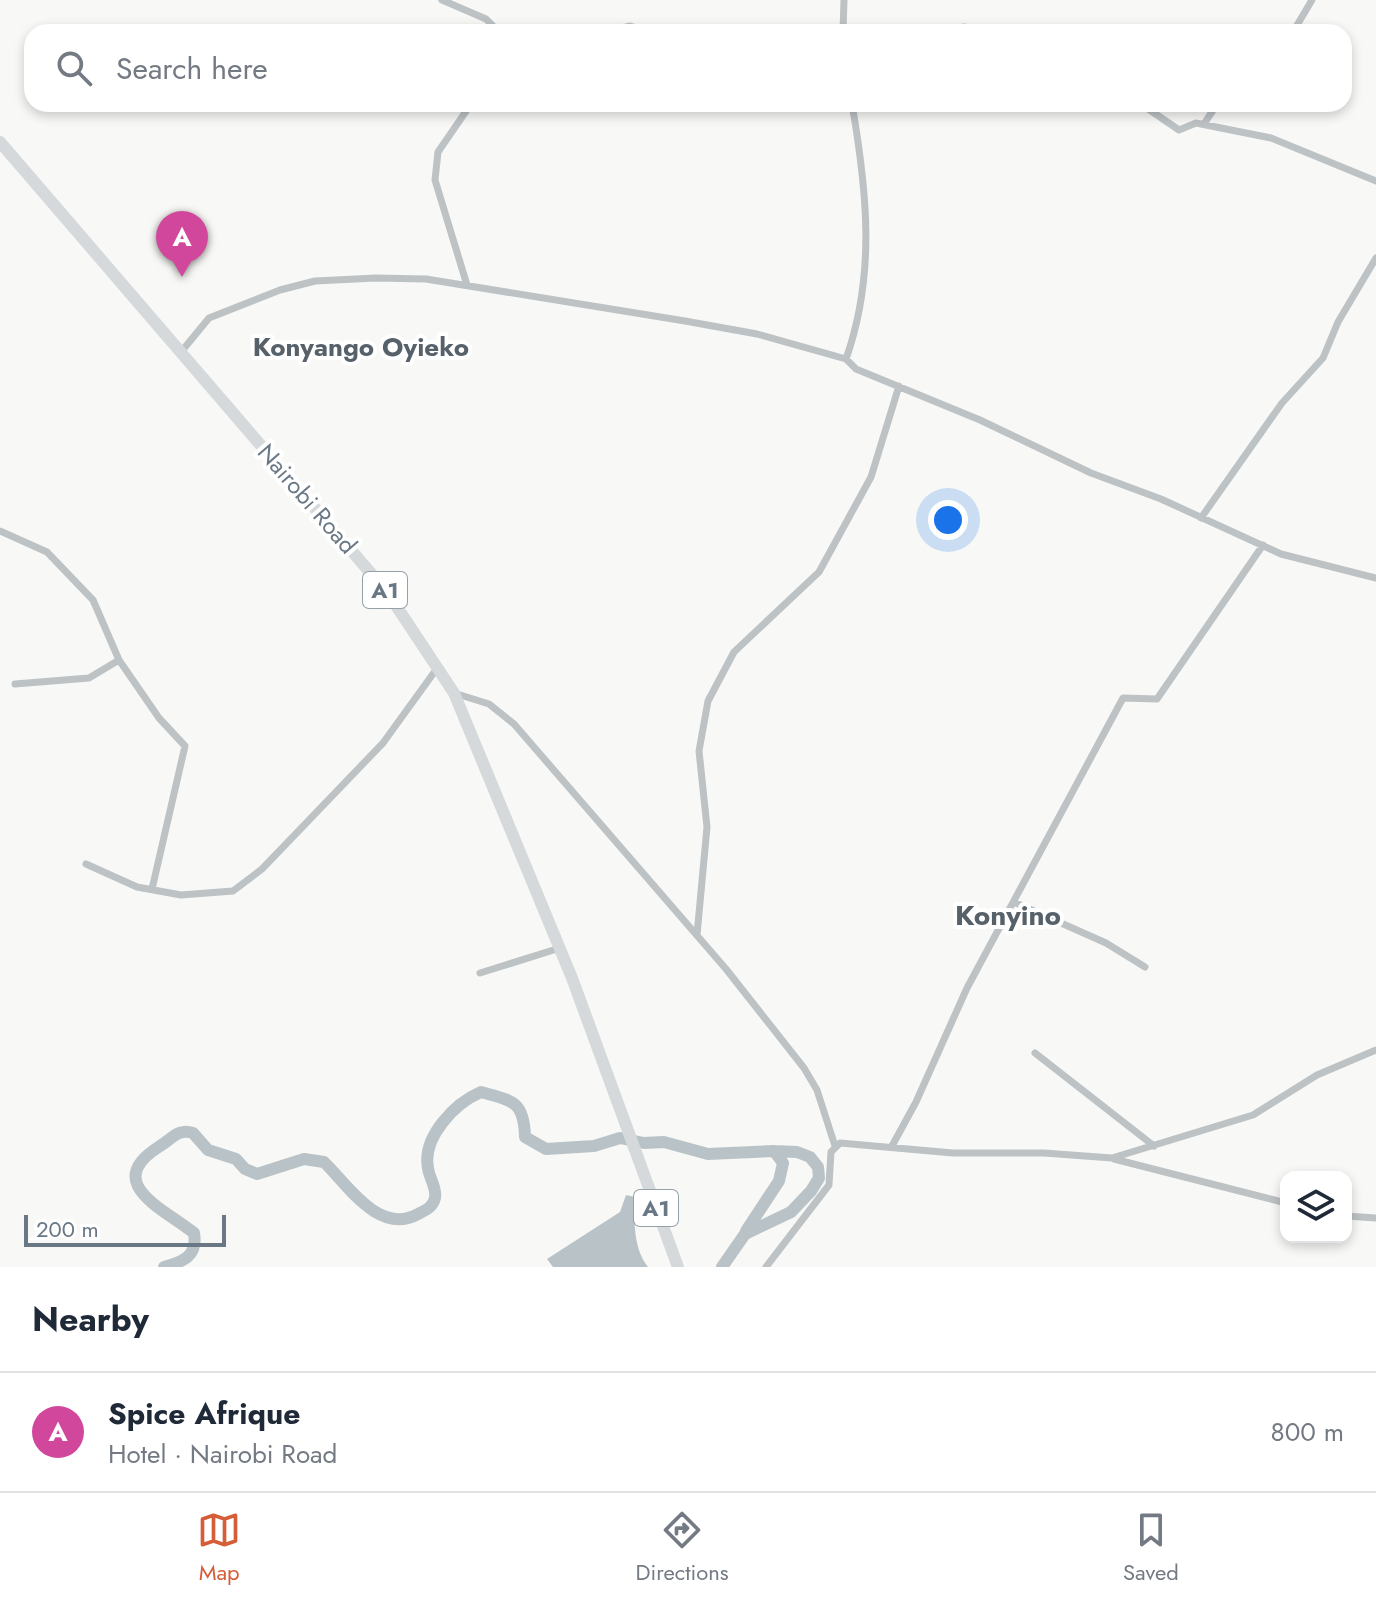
<!DOCTYPE html>
<html lang="en">
<head>
<meta charset="utf-8">
<style>
  :root { --surface:#fff; --page:#f6f6f7; --text:#1f2937; --muted:#747a83; --line:#e0e1e3; --accent:#d55d38 }
  body { margin:0; font-family:Jost,sans-serif; background:var(--page); color:var(--text) }
  .controls { position:absolute; right:24px; bottom:24px; display:grid; overflow:hidden; border-radius:16px; box-shadow:0 4px 12px #0003 }
  .controls button { width:72px; height:72px; display:grid; place-items:center; padding:0; border:0; border-bottom:2px solid var(--line); background:var(--surface); color:var(--text); font:40px sans-serif }
  .scale { position:absolute; left:24px; bottom:20px; width:202px; box-sizing:border-box; padding-left:8px; border:4px solid #697884; border-top:0; font-size:22px; line-height:28px; white-space:nowrap; color:#697884; -webkit-text-stroke:6px #fff; paint-order:stroke }
  .you { position:absolute; left:948px; top:520px; width:28px; height:28px; margin:-20px; border:6px solid #fff; border-radius:50%; background:#1a73e8; box-shadow:0 0 0 12px #1a73e833 }
  .badge { display:grid; place-items:center; width:52px; height:52px; border-radius:50%; background:var(--accent); color:#fff; font-size:26px; font-weight:700 }
  .pin { position:absolute; translate:-50% -66px; filter:drop-shadow(0 2px 4px #0008) }
  .pin::after { content:''; position:absolute; top:42px; width:28px; height:24px; background:inherit; clip-path:polygon(0 0,100% 0,50% 100%) }
  .list { margin:0; padding:0; list-style:none }
  h2 { display:flex; justify-content:space-between; align-items:center; height:104px; margin:0; padding:0 32px; font-size:34px }
  h2 small { font-size:26px; font-weight:400; color:var(--muted) }
  .list li { display:grid; grid-template-columns:52px 1fr auto; gap:24px; align-items:center; box-sizing:border-box; height:120px; padding:0 32px; border-top:2px solid var(--line) }
  .list b { display:block; font-size:30px; white-space:nowrap }
  .list p { margin:0; font-size:26px; white-space:nowrap; color:var(--muted) }
  .list em { font-size:26px; font-style:normal; color:var(--muted) }
  .icon { flex:none; width:44px; height:44px; fill:none; stroke:currentColor; stroke-width:2; stroke-linecap:round; stroke-linejoin:round }
  .map { position:relative; flex:none; width:1376px; height:1267px; overflow:hidden }
  .search { position:absolute; background:var(--surface); box-shadow:0 4px 12px #0003; left:24px; right:24px; top:24px; height:88px; display:flex; align-items:center; gap:20px; box-sizing:border-box; padding:0 28px; border-radius:24px; color:var(--muted); font-size:30px }
  .sheet { height:224px; background:var(--surface) }
  nav { display:flex; justify-content:space-around; align-items:center; box-sizing:border-box; height:112px; border-top:2px solid var(--line); background:var(--surface); font-size:22px; color:var(--muted) }
  nav a { display:grid; justify-items:center; gap:4px }
  nav .on { color:var(--accent) }
  .map>svg:first-child { display:block }
  .water { fill:#b9c3c7 }
  .lines { fill:none; stroke-linecap:round; stroke-linejoin:round }
  .river { stroke:#b9c3c7; stroke-width:12 }
  .minor { stroke:#bdc2c5; stroke-width:7 }
  .trunk { stroke:#d5d9dc; stroke-width:12 }
  .labels { text-anchor:middle; stroke-width:8; stroke-linejoin:round; paint-order:stroke }
  .shield { fill:#fff; stroke:#96a0a9; stroke-width:2 }
  .shield-label { font-size:22px; font-weight:bold; fill:#697884 }
  .street-label { font-size:24px; fill:#697884; stroke:#fff }
  .neighbourhood-label { font-size:26px; font-weight:bold; fill:#57616a; stroke:#fff }
  .quarter-label { font-size:28px; font-weight:bold; fill:#57616a; stroke:#fff }
</style>
</head>
<body>
<div class="map">
<svg width="1376" height="1267" viewBox="0 0 1376 1267">
  <rect width="100%" height="100%" fill="#f8f8f6"/>
  <path class="water" d="M626 1195 635 1197C634 1220 633 1248 648 1267H553L547 1259 620 1212Z"/>
  <g class="lines">
    <path class="river" d="M746 1231 779 1181 783 1163 774 1151
      M164 1267C183 1262 198 1256 194 1233 163 1208 101 1183 160 1146 172 1139 178 1128 193 1133L208 1150 236 1159 245 1169 257 1174 304 1159 324 1162C347 1184 379 1236 418 1214 426 1210 433 1207 435 1198 437 1187 429 1178 428 1168 422 1137 455 1103 481 1092 513 1101 524 1101 525 1137L546 1149 594 1146 620 1138 644 1143 664 1142 708 1154 774 1151 797 1152 810 1157 818 1167 819 1178 811 1191 791 1212 745 1234 722 1267"/>
    <path class="minor" d="M442 0 486 19 499 32
      M608 32 630 26 650 32
      M843 32 844 0
      M942 32 964 27 996 32
      M1293 32 1312 0
      M1141 104 1179 130 1196 123 1271 138 1376 181
      M1204 124 1217 104
      M467 285 435 180 438 152 471 104
      M181 352 209 318 280 290 315 281 376 278 426 279 685 321 757 334 846 359C876 274 867 191 852 104
      M846 359 856 369 980 420 1091 473 1161 499 1281 554 1376 578
      M1201 518 1282 403 1323 358 1338 322 1376 258
      M0 531 47 552 93 600 119 660 159 718 185 746 152 889
      M15 684 89 678 119 660
      M454 693 489 704 514 724 726 969 804 1068 817 1090 835 1146
      M86 864 137 887 181 895 233 891 262 869 383 743 438 667
      M1016 903 1106 943 1145 967
      M697 935 707 827 699 751 708 701 734 652 819 572 871 477 899 386
      M480 973 560 948
      M1035 1053 1154 1146
      M892 1146 916 1102 967 988 1123 698 1157 699 1263 545
      M1114 1159 1286 1203
      M1346 1216 1376 1218
      M766 1267 829 1185 831 1152 840 1143 953 1153H1044L1112 1158 1253 1115 1317 1075 1376 1050"/>
    <path class="trunk" d="M0 142 387 592 454 693 572 978 678 1267"/>
  </g>
  <g class="labels">
    <g class="shield">
      <rect x="363" y="572" width="44" height="36" rx="6"/>
      <rect x="634" y="1190" width="44" height="36" rx="6"/>
    </g>
    <g class="shield-label">
      <text x="385" y="598">A1</text>
      <text x="656" y="1216">A1</text>
    </g>
    <g class="street-label">
      <text transform="translate(307 499) rotate(49)" y="8">Nairobi Road</text>
    </g>
    <g class="neighbourhood-label">
      <text x="361" y="356">Konyango Oyieko</text>
    </g>
    <g class="quarter-label">
      <text x="1008" y="925">Konyino</text>
    </g>
  </g>
</svg>
<div class="controls">
<button><svg class="icon" aria-label="layers" viewBox="0 0 24 24"><path d="M12 4l9 5-9 5-9-5zM3 14l9 5 9-5"/></svg></button>
</div>
<div class="scale">200 m</div>
<div class="you"></div>
<div class="pin badge" style="left:182px;top:277px;background:#d1479c">A</div>
<div class="search"><svg class="icon" aria-label="search" viewBox="0 0 24 24"><circle cx="10" cy="10" r="6"/><path d="M15 15l6 6"/></svg>Search here</div>
</div>
<section class="sheet">
<h2>Nearby<small></small></h2>
<ul class="list">
<li><span class="badge" style="background:#d1479c">A</span><div><b>Spice Afrique</b><p>Hotel · Nairobi Road</p></div><em>800 m</em></li>
</ul>
</section>
<nav>
<a class="on"><svg class="icon" aria-label="map" viewBox="0 0 24 24"><path d="M3 6l6-2 6 2 6-2v14l-6 2-6-2-6 2zM9 4v14M15 6v14"/></svg>Map</a>
<a><svg class="icon" aria-label="directions" viewBox="0 0 24 24"><path d="M12 3l9 9-9 9-9-9zM9 14v-3h6M13 9l2 2-2 2"/></svg>Directions</a>
<a><svg class="icon" aria-label="saved" viewBox="0 0 24 24"><path d="M7 4h10v16l-5-4-5 4z"/></svg>Saved</a>
</nav>
</body>
</html>
